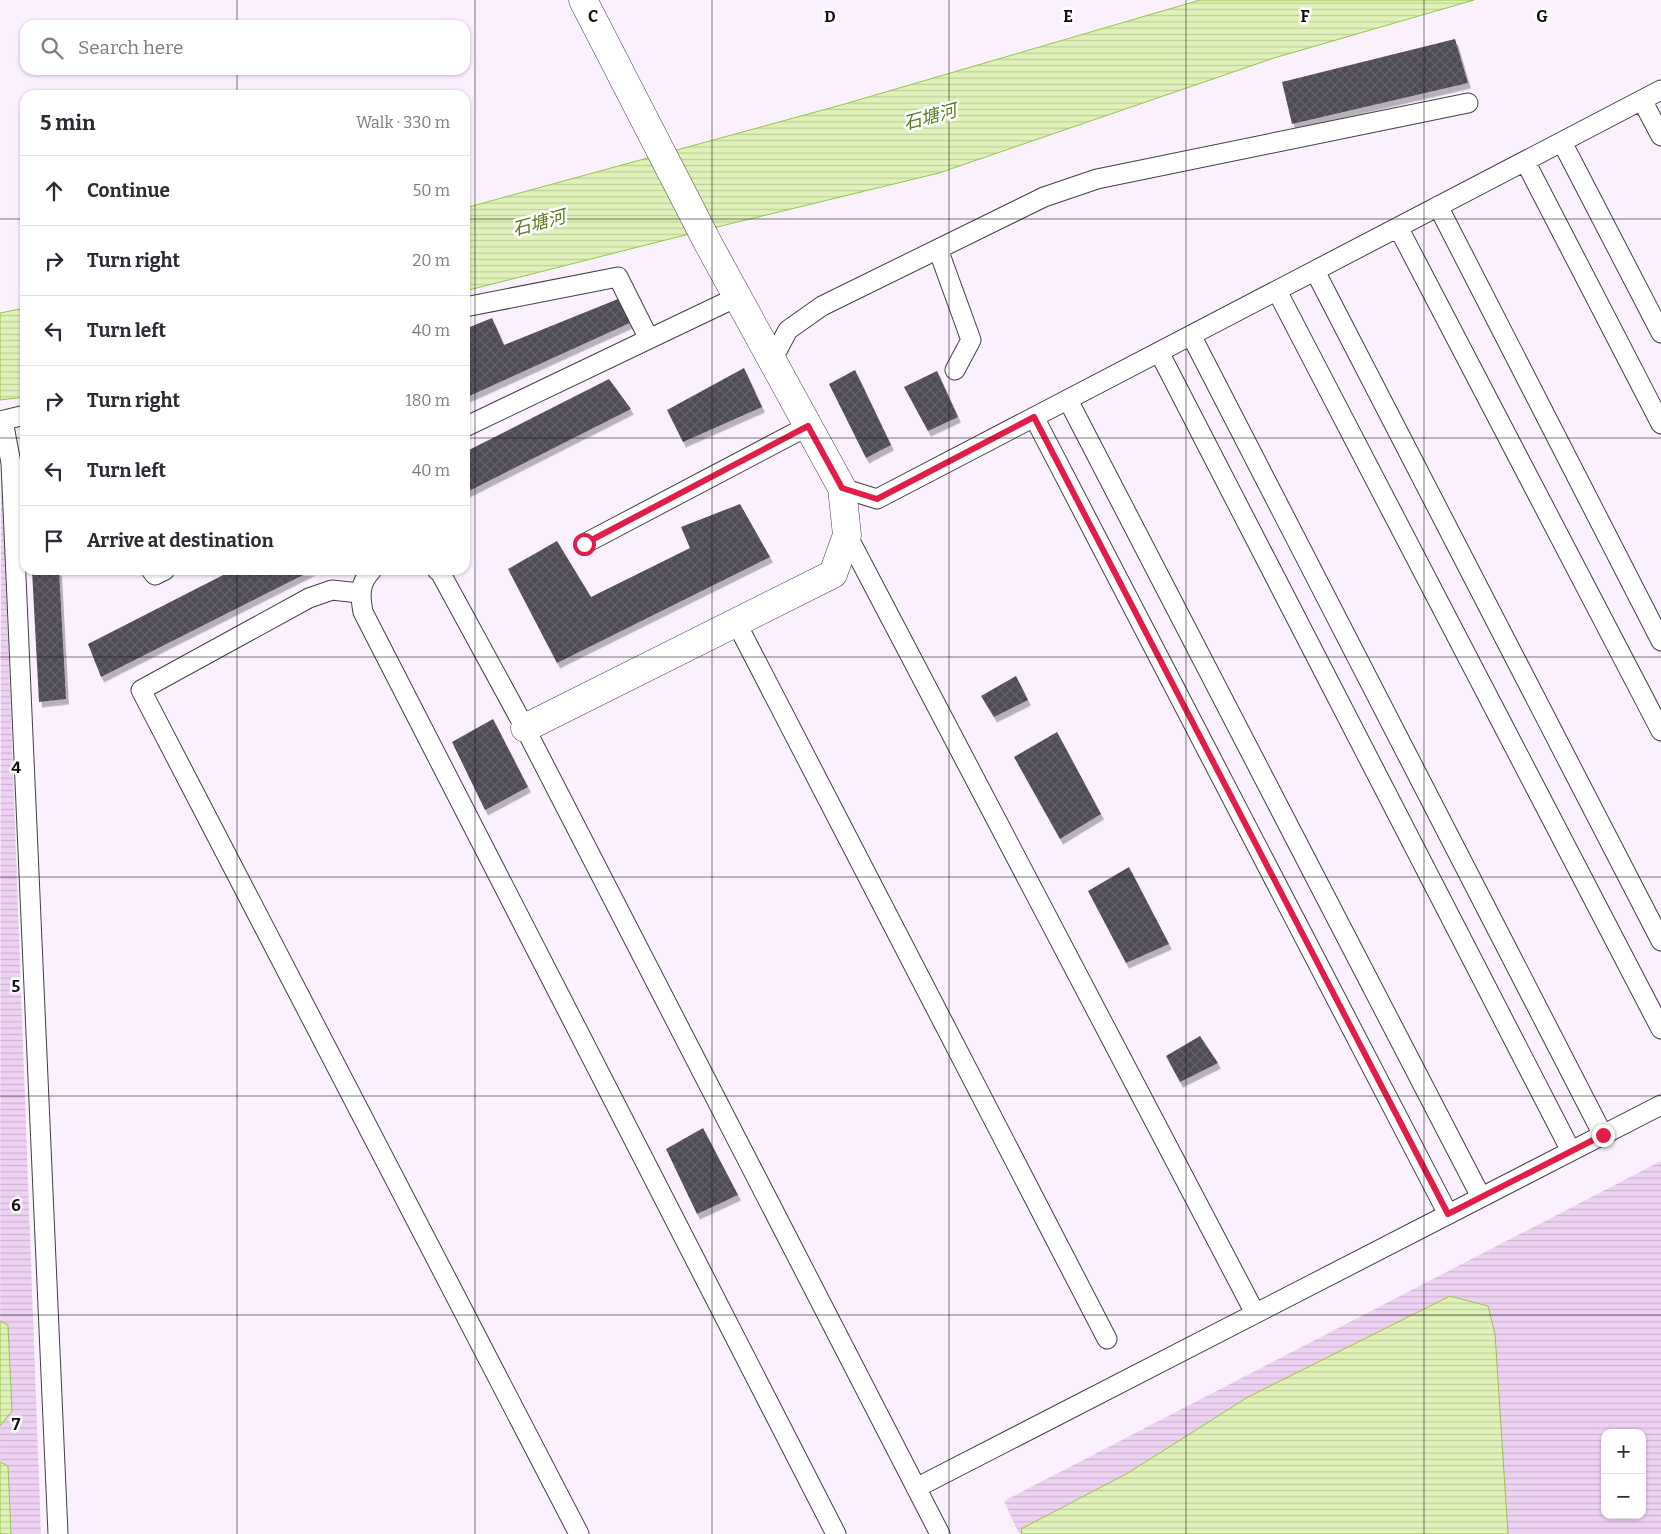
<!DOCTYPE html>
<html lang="en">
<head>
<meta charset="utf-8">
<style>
  :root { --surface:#fff; --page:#f2f2f3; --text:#2b2b33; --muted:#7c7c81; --line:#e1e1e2 }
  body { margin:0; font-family:Bitter,"Noto Sans SC",serif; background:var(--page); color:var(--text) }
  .controls { position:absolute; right:15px; bottom:15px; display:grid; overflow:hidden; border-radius:10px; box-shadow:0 1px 4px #0004 }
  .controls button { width:45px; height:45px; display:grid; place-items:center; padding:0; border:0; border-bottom:1px solid var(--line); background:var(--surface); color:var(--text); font:25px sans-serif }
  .stop { position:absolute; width:15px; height:15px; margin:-11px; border:4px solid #e11d48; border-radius:50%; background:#fff }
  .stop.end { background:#e11d48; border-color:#fff; box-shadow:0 1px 5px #0008 }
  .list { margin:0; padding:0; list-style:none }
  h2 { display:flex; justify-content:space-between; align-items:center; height:65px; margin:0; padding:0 20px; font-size:21px }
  h2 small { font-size:16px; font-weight:400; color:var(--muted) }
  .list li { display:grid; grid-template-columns:32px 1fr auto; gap:15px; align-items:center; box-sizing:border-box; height:70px; padding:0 20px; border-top:1px solid var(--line) }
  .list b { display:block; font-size:19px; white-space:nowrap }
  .list em { font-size:16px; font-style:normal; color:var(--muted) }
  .icon { flex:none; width:28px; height:28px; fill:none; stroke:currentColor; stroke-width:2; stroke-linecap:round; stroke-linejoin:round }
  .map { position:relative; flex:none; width:1661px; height:1534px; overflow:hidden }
  .search { position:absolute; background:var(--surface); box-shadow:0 1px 4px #0004; left:20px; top:20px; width:450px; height:55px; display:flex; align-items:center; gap:12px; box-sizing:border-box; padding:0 18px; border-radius:15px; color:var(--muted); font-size:19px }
  .panel { position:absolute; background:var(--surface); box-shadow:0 1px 4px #0004; left:20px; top:90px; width:450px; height:485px; border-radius:15px }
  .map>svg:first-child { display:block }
  .farmland { fill:url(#farmland-rules); fill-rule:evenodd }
  .water { fill:url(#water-rules); stroke:#98c444 }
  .building { fill:url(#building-cross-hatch); filter:url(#shadow) }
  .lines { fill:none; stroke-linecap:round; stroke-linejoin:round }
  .lane-casing { stroke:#414141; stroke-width:21 }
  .street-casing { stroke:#414141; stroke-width:29 }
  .lane { stroke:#fff; stroke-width:19 }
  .street { stroke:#fff; stroke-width:28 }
  .route { stroke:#e11d48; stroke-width:6 }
  .grid { fill:none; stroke:#0e0e0e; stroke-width:1; stroke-opacity:0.55 }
  .labels { text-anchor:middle; stroke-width:5; stroke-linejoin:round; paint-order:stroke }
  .water-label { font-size:18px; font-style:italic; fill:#587d1c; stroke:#fff }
  .grid-label { font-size:16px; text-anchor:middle; font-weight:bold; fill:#0e0e0e; stroke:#fff; stroke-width:5; stroke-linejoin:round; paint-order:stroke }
</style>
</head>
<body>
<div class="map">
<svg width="1661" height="1534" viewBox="0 0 1661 1534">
  <defs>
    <pattern id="farmland-rules" width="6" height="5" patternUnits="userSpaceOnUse" patternTransform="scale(1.25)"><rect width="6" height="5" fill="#eed2f3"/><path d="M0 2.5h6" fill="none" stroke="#cbb3cf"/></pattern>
    <pattern id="water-rules" width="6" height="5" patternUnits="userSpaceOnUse" patternTransform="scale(1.25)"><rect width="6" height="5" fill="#e0f2b9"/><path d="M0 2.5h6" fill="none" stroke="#bfce9e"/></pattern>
    <pattern id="building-cross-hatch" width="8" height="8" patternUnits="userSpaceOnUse" patternTransform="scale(1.25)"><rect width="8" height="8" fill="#4f4b56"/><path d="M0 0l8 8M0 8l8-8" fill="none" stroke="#646169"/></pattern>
    <filter id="shadow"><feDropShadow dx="3" dy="5.5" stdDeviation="0" flood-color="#0004"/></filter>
  </defs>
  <rect width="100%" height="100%" fill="#fbf1fe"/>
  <path class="farmland" d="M1 446 41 1534H0Z
    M1661 1161V1534H1019L1004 1501ZM1605 1433H1642V1515H1605Z"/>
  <path class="water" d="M1200 0H1474L1274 58 939 173 713 228 465 291V208L841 105Z
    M25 308V397L0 400V313Z
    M1450 1296 1488 1306 1495 1334 1508 1534H1022L1021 1529 1128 1473 1248 1397Z
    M0 1321 8 1325 12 1411 0 1426Z
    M0 1462 8 1466 11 1534H0Z"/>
  <path class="building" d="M1455 39 1468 83 1292 124 1282 82Z
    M618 299 632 322 465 398V329L492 318 504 345Z
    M744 368 762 407 683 442 667 410Z
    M855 370 891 445 866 458 829 384Z
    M937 371 958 417 928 431 904 387Z
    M609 379 631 409 465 493V452Z
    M740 504 770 557 557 663 508 569 557 541 591 597 690 548 681 527Z
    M32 570H59L66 699 39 702Z
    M233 570H313L101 677 88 644Z
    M1016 676 1028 700 994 717 981 696Z
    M493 719 528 787 485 810 452 742Z
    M1057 732 1101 814 1060 839 1014 757Z
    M1129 867 1169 944 1126 963 1088 891Z
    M1200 1036 1218 1063 1180 1082 1166 1056Z
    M703 1128 738 1195 697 1214 666 1149Z"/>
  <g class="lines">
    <defs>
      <path id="lane" d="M1642 100 1661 136
        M1562 142 1661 333
        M1525 161 1661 424
        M1438 206 1661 641
        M1398 227 1661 731
        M938 249 971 340 955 370
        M1315 271 1661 941
        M1277 291 1661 1029
        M465 307 618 277 649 339 737 297
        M1191 335 1603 1135
        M1159 352 1571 1151
        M772 360 788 330 822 306 1044 197 1097 179 1468 103
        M1068 400 1481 1197
        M1034 417 1448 1214
        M0 421 25 415
        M3 421 11 463 58 1534
        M465 427 649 339
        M842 488 877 499 1661 90
        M847 535 1255 1313
        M584 544 808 426
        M151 570 155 575 165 570
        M372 570C359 583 360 596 363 612L836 1534
        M437 570 440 572 525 728 940 1534
        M359 593 332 590 309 598 141 690 579 1534
        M736 622 1107 1339
        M916 1488 1661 1105"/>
      <path id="street" d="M525 728 833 574 847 535 842 488 709 245 583 0"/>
    </defs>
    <use href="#lane" class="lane-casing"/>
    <use href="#street" class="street-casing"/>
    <use href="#lane" class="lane"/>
    <use href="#street" class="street"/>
  </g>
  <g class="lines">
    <path class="route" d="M584 544 808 426 842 488 877 499 1034 417 1448 1214 1603 1135"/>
  </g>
  <path class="grid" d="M237 0V25M475 0V1534M712 0V1534M949 0V1534M1186 0V1534M1424 0V1534M237 70V95M0 219H25M465 219H1661M0 438H25M465 438H1661M237 570V1534M0 657H1661M0 877H1661M0 1096H1661M0 1315H1661"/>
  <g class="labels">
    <g class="water-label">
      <text transform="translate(930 117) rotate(-15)" y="6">石塘河</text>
      <text transform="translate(539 223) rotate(-15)" y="6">石塘河</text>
    </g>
  </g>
  <g class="grid-label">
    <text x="593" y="22">C</text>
    <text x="830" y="22">D</text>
    <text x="1068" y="22">E</text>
    <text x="1305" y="22">F</text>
    <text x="1542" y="22">G</text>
    <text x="16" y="773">4</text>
    <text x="16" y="992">5</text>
    <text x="16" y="1211">6</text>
    <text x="16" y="1430">7</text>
  </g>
</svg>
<div class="controls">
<button>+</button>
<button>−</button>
</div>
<div class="stop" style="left:584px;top:544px"></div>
<div class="stop end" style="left:1603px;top:1135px"></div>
<div class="search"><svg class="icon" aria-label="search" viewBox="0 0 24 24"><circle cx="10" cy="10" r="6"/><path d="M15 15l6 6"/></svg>Search here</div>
<section class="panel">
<h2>5 min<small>Walk · 330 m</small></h2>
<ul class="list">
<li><svg class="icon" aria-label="ahead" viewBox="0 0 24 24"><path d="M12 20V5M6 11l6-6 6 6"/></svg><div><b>Continue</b></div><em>50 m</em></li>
<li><svg class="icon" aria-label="right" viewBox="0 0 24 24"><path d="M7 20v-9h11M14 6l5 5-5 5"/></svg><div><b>Turn right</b></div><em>20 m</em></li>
<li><svg class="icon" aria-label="left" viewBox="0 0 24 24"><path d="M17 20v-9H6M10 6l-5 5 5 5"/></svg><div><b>Turn left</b></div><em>40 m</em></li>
<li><svg class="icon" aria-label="right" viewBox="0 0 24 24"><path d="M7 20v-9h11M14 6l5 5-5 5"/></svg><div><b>Turn right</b></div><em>180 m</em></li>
<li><svg class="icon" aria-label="left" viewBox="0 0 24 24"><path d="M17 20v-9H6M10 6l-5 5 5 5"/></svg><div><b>Turn left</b></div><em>40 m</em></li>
<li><svg class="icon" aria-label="arrive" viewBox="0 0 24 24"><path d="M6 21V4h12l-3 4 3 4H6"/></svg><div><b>Arrive at destination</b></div></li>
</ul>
</section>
</div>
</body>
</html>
